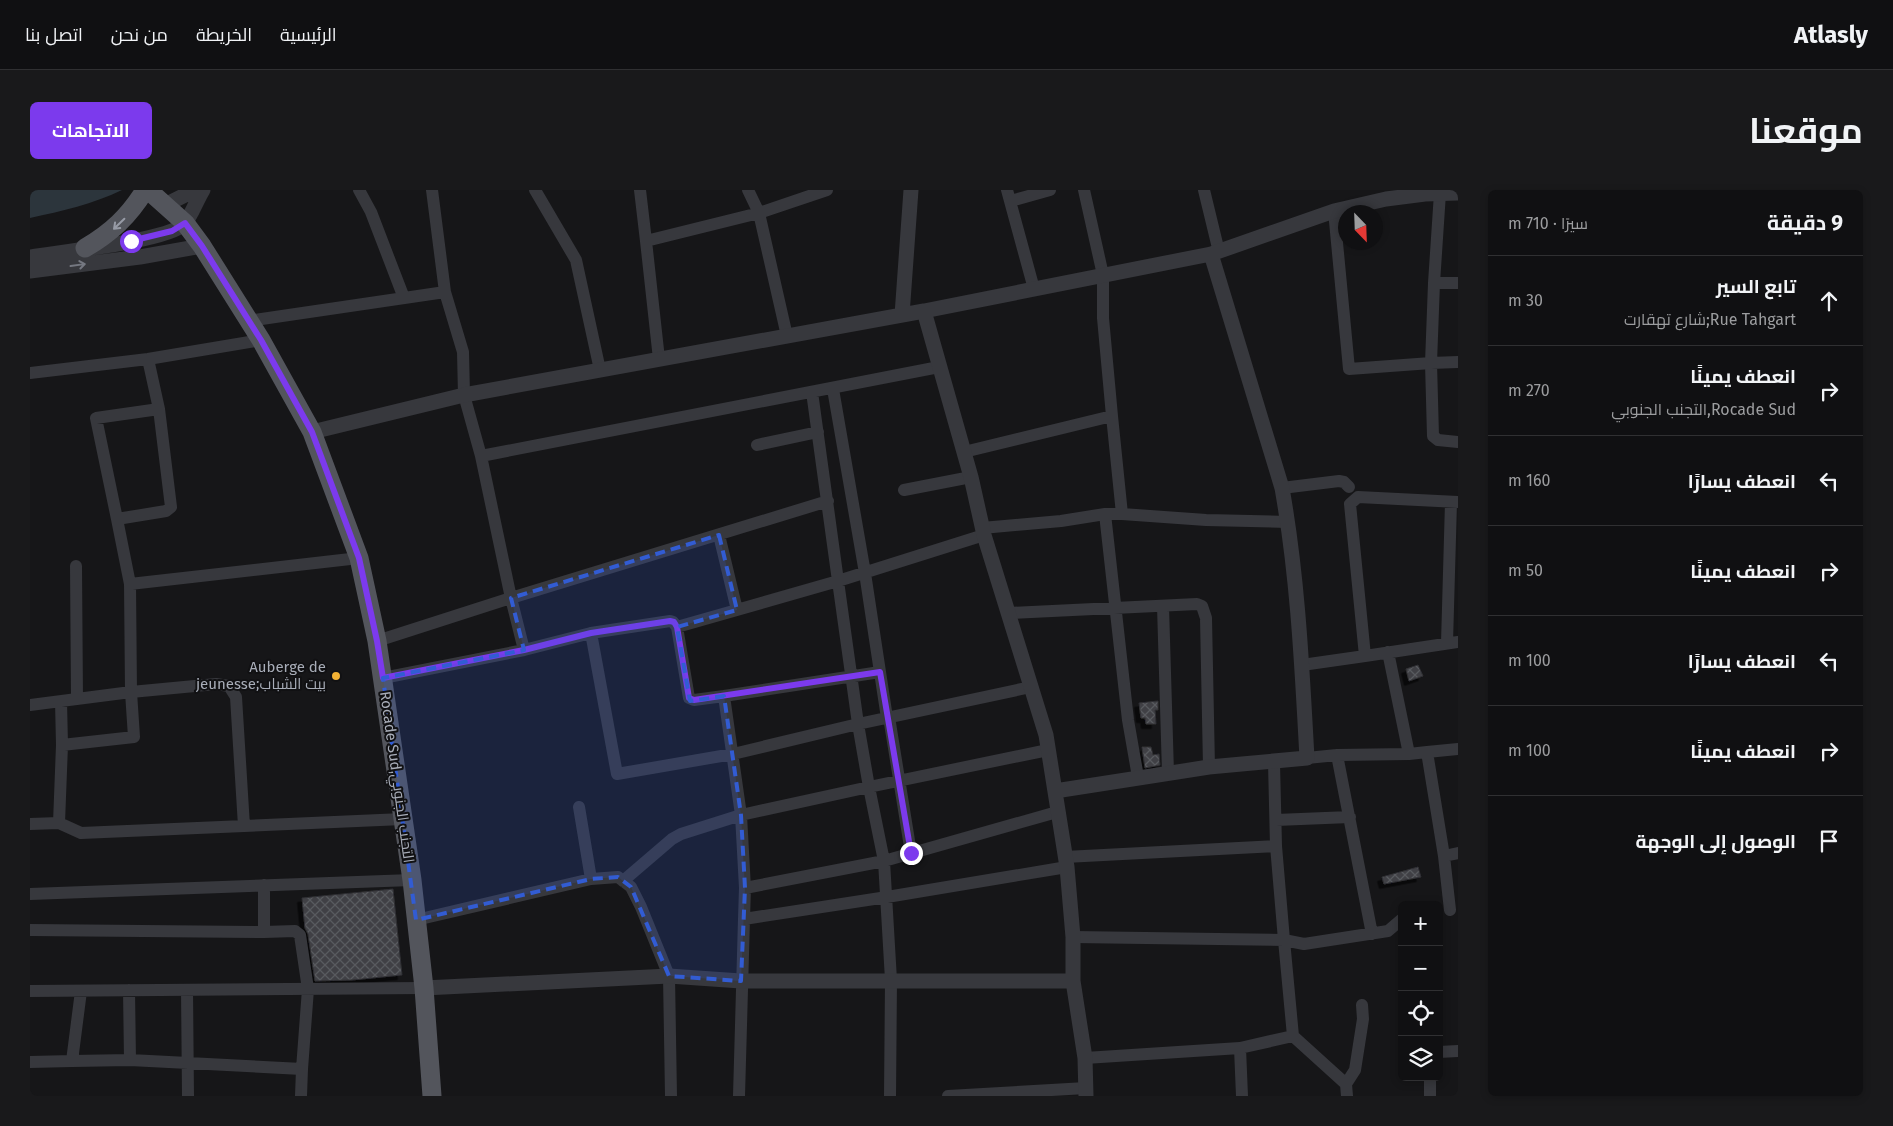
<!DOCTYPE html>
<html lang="ar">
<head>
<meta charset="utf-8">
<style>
  :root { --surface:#101012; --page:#19191b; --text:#f1f3f6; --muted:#9c9d9f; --line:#303032; --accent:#7c3aed }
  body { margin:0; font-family:"Fira Sans",Cairo,sans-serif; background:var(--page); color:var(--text); direction:rtl }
  .controls { position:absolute; right:15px; bottom:15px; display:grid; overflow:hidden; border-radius:8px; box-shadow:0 2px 8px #0003 }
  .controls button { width:45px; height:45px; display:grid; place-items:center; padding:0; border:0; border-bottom:1px solid var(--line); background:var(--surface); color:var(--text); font:25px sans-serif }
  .compass { position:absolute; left:1308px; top:15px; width:45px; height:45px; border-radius:50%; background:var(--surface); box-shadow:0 2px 8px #0003; rotate:157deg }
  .stop { position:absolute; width:15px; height:15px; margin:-11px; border:4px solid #7c3aed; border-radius:50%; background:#fff }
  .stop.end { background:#7c3aed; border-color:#fff; box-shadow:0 1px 5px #0008 }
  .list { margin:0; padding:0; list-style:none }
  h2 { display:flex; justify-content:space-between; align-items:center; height:65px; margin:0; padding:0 20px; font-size:21px }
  h2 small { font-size:16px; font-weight:400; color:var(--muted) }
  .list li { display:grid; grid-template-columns:32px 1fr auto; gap:15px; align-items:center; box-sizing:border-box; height:90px; padding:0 20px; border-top:1px solid var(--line) }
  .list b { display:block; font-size:19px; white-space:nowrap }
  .list p { margin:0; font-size:16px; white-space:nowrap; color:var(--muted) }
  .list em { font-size:16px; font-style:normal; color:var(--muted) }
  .icon { flex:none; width:28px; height:28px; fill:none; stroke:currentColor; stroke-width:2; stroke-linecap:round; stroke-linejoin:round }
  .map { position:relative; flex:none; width:1428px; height:906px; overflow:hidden; direction:ltr; border-radius:8px }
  header { display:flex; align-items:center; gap:30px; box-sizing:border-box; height:70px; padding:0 25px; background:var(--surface); border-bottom:1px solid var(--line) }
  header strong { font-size:24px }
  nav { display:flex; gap:28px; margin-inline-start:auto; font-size:18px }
  .intro { display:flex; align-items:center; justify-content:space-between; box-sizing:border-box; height:120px; padding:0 30px }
  h1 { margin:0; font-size:35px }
  .button { padding:12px 22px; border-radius:8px; background:var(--accent); color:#fff; font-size:18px; font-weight:700 }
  main { display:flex; gap:30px; padding:0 30px }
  aside { flex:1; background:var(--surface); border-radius:8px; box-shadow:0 2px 8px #0003 }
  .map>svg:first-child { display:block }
  .water { fill:#2c353c }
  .building { fill:url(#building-cross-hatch); stroke:#303034; filter:url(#shadow) }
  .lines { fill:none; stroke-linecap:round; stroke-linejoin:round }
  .minor { stroke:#37383d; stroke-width:12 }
  .tertiary { stroke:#37383d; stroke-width:15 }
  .primary { stroke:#53555c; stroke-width:19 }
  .oneway { stroke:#979ba6 }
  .oneway2 { stroke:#757881 }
  .route { stroke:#7c3aed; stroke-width:6 }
  .marked { fill:#325cd3; fill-opacity:0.2; stroke:#325cd3; stroke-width:4; stroke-dasharray:10 6; stroke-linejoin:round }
  .poi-dot { fill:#f2b134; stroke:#111113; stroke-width:2 }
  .labels { text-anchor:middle; stroke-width:4; stroke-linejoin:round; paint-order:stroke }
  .poi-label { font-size:15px; fill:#a8adb8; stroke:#111113; text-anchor:end }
  .street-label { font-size:15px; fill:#a8adb8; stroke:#111113 }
</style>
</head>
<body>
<header>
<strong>Atlasly</strong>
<nav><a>الرئيسية</a><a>الخريطة</a><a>من نحن</a><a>اتصل بنا</a></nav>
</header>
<div class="intro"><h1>موقعنا</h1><a class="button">الاتجاهات</a></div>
<main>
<aside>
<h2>9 دقيقة<small>سيرًا · 710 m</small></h2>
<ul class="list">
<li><svg class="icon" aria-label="ahead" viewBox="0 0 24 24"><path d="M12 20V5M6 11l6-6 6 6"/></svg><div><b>تابع السير</b><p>Rue Tahgart;شارع تهقارت</p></div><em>30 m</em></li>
<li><svg class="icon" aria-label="right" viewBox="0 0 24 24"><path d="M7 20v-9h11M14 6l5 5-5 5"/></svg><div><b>انعطف يمينًا</b><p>Rocade Sud,التجنب الجنوبي</p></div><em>270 m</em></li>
<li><svg class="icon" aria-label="left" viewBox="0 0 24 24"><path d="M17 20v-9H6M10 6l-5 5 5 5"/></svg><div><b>انعطف يسارًا</b></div><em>160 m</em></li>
<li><svg class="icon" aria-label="right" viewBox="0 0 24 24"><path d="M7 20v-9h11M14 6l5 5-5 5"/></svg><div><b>انعطف يمينًا</b></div><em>50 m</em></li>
<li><svg class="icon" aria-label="left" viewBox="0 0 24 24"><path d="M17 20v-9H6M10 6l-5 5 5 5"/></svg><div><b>انعطف يسارًا</b></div><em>100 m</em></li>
<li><svg class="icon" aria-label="right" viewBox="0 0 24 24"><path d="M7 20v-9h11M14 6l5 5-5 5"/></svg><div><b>انعطف يمينًا</b></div><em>100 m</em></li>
<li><svg class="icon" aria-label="arrive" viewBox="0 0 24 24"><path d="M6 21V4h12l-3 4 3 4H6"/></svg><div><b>الوصول إلى الوجهة</b></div></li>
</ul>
</aside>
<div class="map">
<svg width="1428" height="906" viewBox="0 0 1428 906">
  <defs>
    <pattern id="building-cross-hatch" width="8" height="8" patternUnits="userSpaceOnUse" patternTransform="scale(1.25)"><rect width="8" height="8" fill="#404145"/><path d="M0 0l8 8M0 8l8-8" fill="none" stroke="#595a5e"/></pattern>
    <filter id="shadow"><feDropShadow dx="-4.5" dy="4.5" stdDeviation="0" flood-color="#0009"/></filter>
  </defs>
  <rect width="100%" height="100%" fill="#161618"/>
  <path class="water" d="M0 0H92C63 14 32 21 0 28Z"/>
  <path class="building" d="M1388 475 1393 486 1379 491 1376 479Z
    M1128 511V520H1125L1126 534H1116L1115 528H1111L1109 513Z
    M1112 557H1121L1123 565 1129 564 1130 575 1115 578Z
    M1388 677 1391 687 1354 694 1352 687Z
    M363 699 372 785 322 790 285 791 278 744 275 738 272 708Z"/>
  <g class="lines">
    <path class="minor" d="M329 0 341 22 374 108
      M402 0 415 102
      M505 0 546 70 570 180
      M610 0 616 51
      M718 0 729 23 757 146
      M977 0 1004 99
      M1054 0 1073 85V128L1082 226
      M1174 0 1189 62
      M981 11 1020 0
      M1304 21 1319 179 1401 173 1404 93 1410 3
      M1404 93H1428
      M218 131 415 102 433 162 434 205 451 266 909 177
      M118 169 129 219 141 317 136 321 87 329 66 228 129 219
      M629 169 616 51 729 23 797 0
      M1428 172 1401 173 1403 246 1408 250 1428 252
      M0 183 118 169 231 150
      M803 199 835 383 850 482
      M727 255 788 242
      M934 262 1082 226 1092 324
      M1252 298 1309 291 1314 292 1319 297
      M874 300 941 287
      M1075 324 1098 530 1108 587
      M952 338 1031 331 1075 324H1092L1176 330 1258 332
      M689 345 707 420
      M46 376 47 509
      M100 394 329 368
      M1133 416 1138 583
      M979 423 1167 414 1172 416 1176 428 1179 577
      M647 437 659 508 664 510 694 506 711 625 715 698
      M561 443 587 584 703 564 828 534 1001 497
      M347 451 481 408 451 266
      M1417 453 1421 312
      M494 460 561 443 640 431 643 432 647 437 808 391 782 202
      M1335 466 1428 452
      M1272 475 1335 466 1320 314 1328 307 1428 312
      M353 488 494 460 481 408 798 311
      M694 506 850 482 857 528
      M0 515 101 502 186 494 199 496 206 507 214 636 51 643 29 633 0 634
      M859 527 881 663
      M32 555 104 547 101 502 100 394 87 329
      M1397 562 1428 559
      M1379 564 1397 562 1414 666 1420 720
      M1307 565 1342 744
      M1277 568 1307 565 1379 564 1358 462
      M549 617 561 689
      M1246 630 1320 627
      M29 633 32 555 31 511
      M214 636 373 629
      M1414 666 1428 663
      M1035 667 1246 656
      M593 691 642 649 651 644 711 625 839 597 1018 560
      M234 695V742
      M0 704 382 690
      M714 729 715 698 854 671 1027 622
      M386 730 561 689 588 687 601 697 611 717 639 786 641 906
      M0 740 234 742 265 741 270 745 278 799 272 879 100 870
      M1043 747 1254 750 1246 656 1244 573
      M157 800 158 906
      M0 801 394 798
      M1263 846 1316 894 1317 906
      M1210 858 1212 906
      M1409 862 1428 861
      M1055 868 1210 858 1263 846 1254 750 1274 754 1358 741 1372 729
      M42 871 100 870 99 800
      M0 872 42 871 51 801
      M1316 894 1325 880 1333 829 1332 815
      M271 906 272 879
      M709 906 714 729 857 707 1037 677
      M860 906 861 790 854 671 839 597 828 534 808 391 954 345
      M918 906 1056 898
      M1400 906V887"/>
    <path class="tertiary" d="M135 15 165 0
      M0 67C29 62 137 51 154 34 161 27 167 9 173 0
      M0 81 110 67 172 56
      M894 121 1181 64 1304 21 1356 9 1395 4 1428 3
      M872 125 881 0
      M282 242 434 205 894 121 941 287 954 345 1016 545 1037 677 1043 747V791L1055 868 1056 906
      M1025 601 1179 577 1277 568C1272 478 1268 388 1252 298L1181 64
      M394 798 639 786 711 791H1043"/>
    <path class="primary" d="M118 0 155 33 172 56 231 150 282 242 329 368 347 451 382 690 394 798 402 906
      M55 58C81 43 99 26 115 0"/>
  </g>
  <defs><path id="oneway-shaft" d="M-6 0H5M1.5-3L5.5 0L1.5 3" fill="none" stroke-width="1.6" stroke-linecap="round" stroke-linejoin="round" transform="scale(1.25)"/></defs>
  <use class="oneway" href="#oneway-shaft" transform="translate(89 34) rotate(136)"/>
  <use class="oneway2" href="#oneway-shaft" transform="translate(48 75) rotate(-8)"/>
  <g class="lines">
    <path class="route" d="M101 51 142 41 155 33 172 56 231 150 282 242 329 368 347 451 353 488 494 460 561 443 640 431 644 432 647 437 659 508 664 510 850 482 881 663"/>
  </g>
  <path class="marked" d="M689 345 707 420 647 437 660 511 694 506 711 625 715 698 711 791 639 786 601 697 588 687 561 689 386 730 353 488 494 460 481 408Z"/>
  <circle class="poi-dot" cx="306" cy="486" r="5"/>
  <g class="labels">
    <g class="poi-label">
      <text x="296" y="482">Auberge de<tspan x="296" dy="17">jeunesse;بيت الشباب</tspan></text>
    </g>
    <g class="street-label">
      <text transform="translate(367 587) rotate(82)" y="5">Rocade Sud,التجنب الجنوبي</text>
    </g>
  </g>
</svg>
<div class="controls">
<button>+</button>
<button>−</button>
<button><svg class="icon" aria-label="locate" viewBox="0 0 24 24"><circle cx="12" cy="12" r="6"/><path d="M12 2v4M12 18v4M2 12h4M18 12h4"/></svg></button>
<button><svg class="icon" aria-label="layers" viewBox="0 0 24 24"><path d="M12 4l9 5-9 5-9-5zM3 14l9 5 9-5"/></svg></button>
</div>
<svg class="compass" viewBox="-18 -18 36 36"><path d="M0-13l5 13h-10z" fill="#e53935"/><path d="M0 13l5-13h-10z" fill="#9c9d9f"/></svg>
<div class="stop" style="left:101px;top:51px"></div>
<div class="stop end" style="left:881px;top:663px"></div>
</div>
</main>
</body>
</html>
